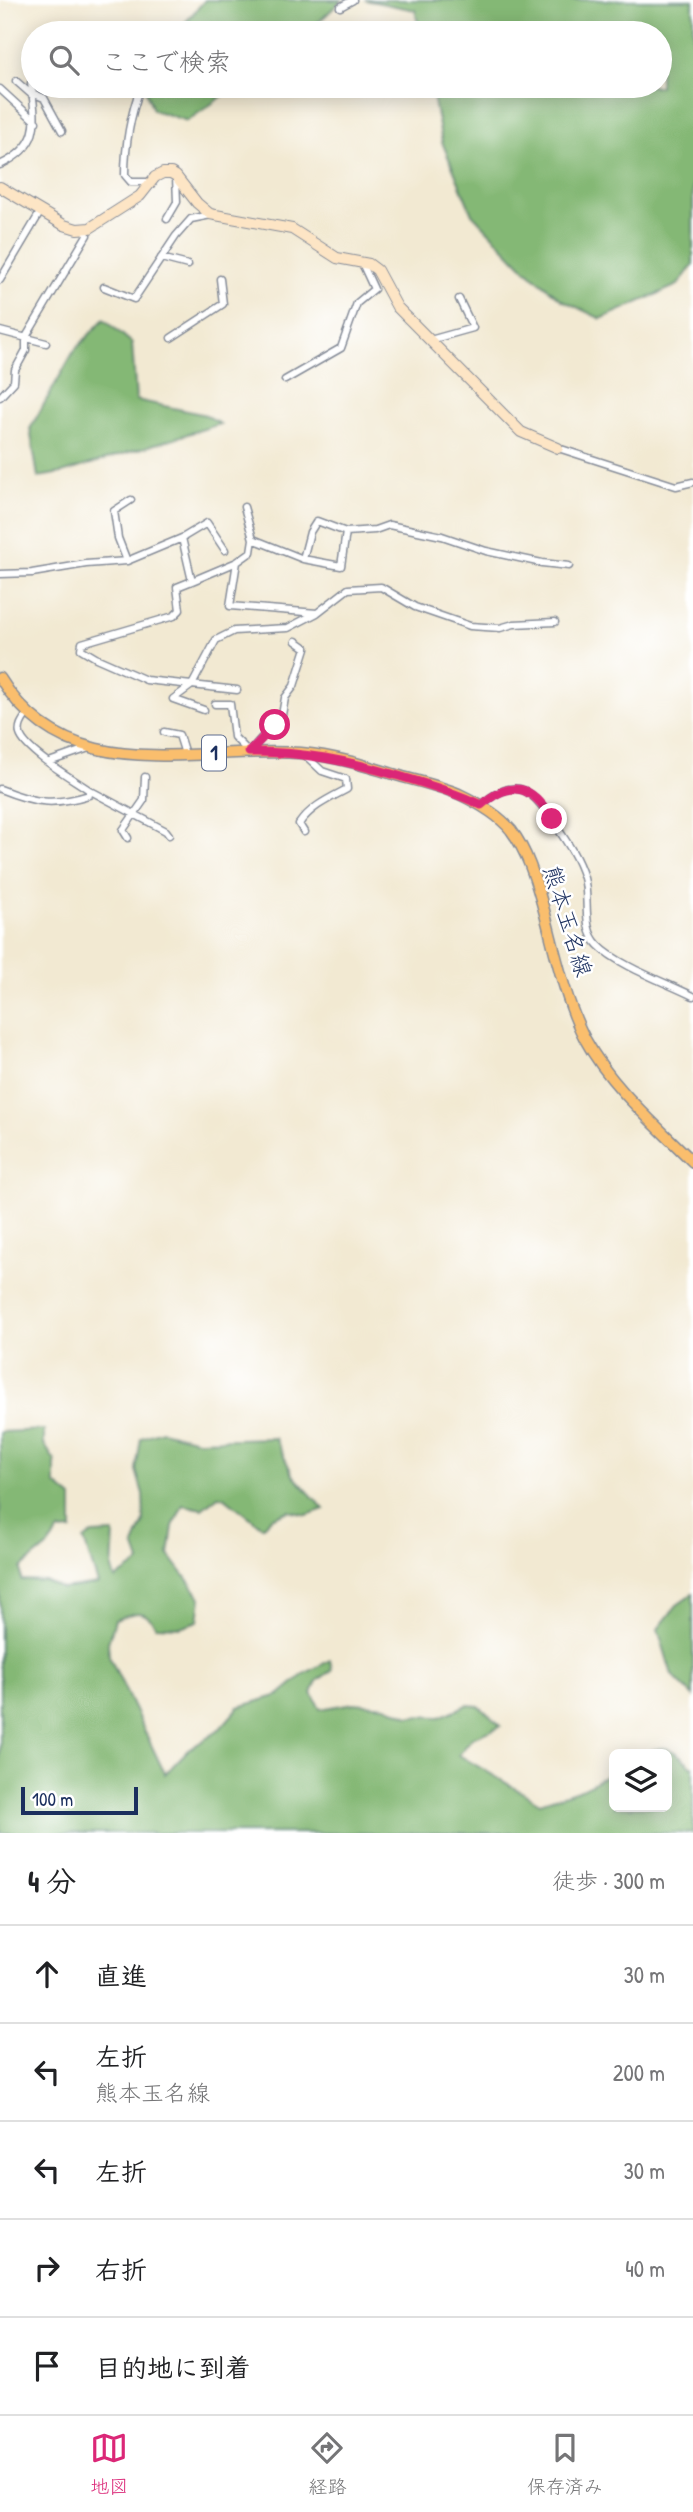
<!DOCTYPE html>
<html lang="ja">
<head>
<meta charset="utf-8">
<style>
  :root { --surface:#fff; --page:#f6f6f6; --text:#202124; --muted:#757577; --line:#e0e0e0; --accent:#db2777 }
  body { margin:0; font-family:"Patrick Hand","Klee One",sans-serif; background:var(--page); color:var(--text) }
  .controls { position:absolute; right:21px; bottom:21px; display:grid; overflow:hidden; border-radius:10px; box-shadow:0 4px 18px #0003 }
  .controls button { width:63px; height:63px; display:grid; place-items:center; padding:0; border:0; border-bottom:2px solid var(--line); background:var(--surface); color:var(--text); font:35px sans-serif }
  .scale { position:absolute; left:21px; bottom:18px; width:117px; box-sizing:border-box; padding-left:7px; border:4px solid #1b2f5e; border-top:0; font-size:19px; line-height:24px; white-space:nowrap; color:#1b2f5e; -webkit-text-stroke:5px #fff; paint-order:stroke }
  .stop { position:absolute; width:21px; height:21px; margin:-16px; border:5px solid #db2777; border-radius:50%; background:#fff }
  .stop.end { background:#db2777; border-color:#fff; box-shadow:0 2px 7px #0008 }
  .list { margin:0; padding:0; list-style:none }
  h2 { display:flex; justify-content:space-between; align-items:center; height:91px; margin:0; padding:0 28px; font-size:30px }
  h2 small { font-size:23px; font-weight:400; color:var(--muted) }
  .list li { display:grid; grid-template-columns:46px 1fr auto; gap:21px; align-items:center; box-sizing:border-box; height:98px; padding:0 28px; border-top:2px solid var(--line) }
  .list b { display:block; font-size:26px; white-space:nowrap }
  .list p { margin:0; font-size:23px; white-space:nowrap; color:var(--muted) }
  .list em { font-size:23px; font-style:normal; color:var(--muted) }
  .icon { flex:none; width:38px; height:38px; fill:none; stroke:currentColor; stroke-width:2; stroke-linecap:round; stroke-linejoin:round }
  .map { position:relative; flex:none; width:693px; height:1833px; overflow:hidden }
  .search { position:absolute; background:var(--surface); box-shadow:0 4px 18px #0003; left:21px; right:21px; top:21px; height:77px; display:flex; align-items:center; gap:18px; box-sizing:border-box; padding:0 24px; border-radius:38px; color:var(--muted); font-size:26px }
  .sheet { height:581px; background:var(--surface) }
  nav { display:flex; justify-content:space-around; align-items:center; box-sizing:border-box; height:98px; border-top:2px solid var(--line); background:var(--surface); font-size:19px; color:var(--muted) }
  nav a { display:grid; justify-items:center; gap:4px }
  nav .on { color:var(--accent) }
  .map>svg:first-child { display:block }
  .forest { fill:#84b874; stroke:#507469; stroke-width:2 }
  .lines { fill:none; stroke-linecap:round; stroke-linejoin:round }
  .street-casing { stroke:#868c98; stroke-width:9 }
  .secondary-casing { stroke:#868c98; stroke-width:12 }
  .primary-casing { stroke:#868c98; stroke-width:13 }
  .street { stroke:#fff; stroke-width:6 }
  .secondary { stroke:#fde5c5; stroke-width:10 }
  .primary { stroke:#fabe6d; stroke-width:10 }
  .route { stroke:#db2777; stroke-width:9 }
  .labels { text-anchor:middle; stroke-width:5; stroke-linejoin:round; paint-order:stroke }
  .shield { fill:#fff; stroke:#5f6d8e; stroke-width:2 }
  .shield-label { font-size:21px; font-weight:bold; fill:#1b2f5e }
  .street-label { font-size:23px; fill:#1b2f5e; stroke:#fff }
</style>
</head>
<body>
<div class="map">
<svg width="693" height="1833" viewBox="0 0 693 1833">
  <rect width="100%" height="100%" fill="#fff"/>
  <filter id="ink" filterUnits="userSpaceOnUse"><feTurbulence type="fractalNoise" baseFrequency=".0143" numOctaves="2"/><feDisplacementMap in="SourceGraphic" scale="14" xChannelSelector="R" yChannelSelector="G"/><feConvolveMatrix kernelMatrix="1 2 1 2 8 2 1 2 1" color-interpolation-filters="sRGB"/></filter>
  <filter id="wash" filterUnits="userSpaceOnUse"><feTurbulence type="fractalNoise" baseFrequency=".00686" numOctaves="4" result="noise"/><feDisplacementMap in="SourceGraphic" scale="28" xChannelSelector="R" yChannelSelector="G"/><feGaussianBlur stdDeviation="1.57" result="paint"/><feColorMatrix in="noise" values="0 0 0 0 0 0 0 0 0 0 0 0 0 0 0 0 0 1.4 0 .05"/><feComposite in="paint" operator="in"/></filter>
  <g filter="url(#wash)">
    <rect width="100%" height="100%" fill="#f2e9d2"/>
    <path class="forest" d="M205 0H342L307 33H176Z
      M365 0H693V265L678 285 601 319 562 300 526 270 472 214 442 142 431 86H660V33H420L415 10Z
      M144 86H237L187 121 153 110Z
      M104 319 132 343 136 400 206 415 220 424 62 473 38 477 30 429 74 351Z
      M44 1430V1444L55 1461V1484L72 1498V1530L59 1531 48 1546 21 1568V1580L45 1581 62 1589 98 1584 84 1540 92 1534 114 1533 112 1569 115 1579 140 1562 134 1545 144 1521 143 1494 136 1470 141 1438 162 1431 198 1440 275 1438 293 1475 324 1509 307 1515 289 1511 271 1518 262 1527 224 1497 218 1496 202 1509 183 1505 173 1526 169 1555 201 1598 198 1621 180 1627 156 1626C142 1606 135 1613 115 1620L108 1643 109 1656 165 1774 188 1750 218 1731 239 1707 279 1695 304 1674 330 1660 332 1670 317 1681 312 1693 320 1709 354 1703 386 1706 409 1716 440 1717 467 1705 479 1706 501 1726 472 1738 459 1755 540 1803 584 1788 614 1771V1807H667V1754H645C669 1741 674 1752 693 1767V1833H0V1432Z
      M693 1594V1696L672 1675 658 1629 677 1605Z"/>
  </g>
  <g filter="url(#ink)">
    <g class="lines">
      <defs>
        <path id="street" d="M340 7 353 0
          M160 33 162 28
          M16 81 33 96
          M141 86C130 116 125 143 125 175L131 182H151
          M0 89 36 122
          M32 93 44 98 62 131
          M0 165C42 145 36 122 31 83
          M167 219 177 202 176 177
          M161 258 188 265
          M0 280 41 211
          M104 287 134 299 176 236 191 219 211 215
          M0 331 46 343
          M171 338 223 304 220 279
          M430 340 473 328 459 299
          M285 380 341 348 357 303 374 289 362 263
          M0 397 14 382 15 370 26 350V337L87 235 85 228
          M558 448 676 486 693 482
          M346 532 375 530 389 525 442 536 486 551 542 563 569 566
          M182 538 192 581 177 587 180 610 174 616 82 643 81 649 96 658 146 680 237 690
          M253 539 303 559 310 532 317 521 346 532 341 566 303 559
          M127 561 118 538 114 511 131 500
          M237 562 251 552 253 539 244 507
          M0 574 32 573 86 564 127 561 182 538 207 523 225 550
          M192 581 237 562 230 606 317 613 348 589 381 587 415 607 470 626 500 628 514 624 555 622
          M215 704H230L234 737 249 752 282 715 285 698 294 686 306 648 296 641
          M204 710 173 699 192 685 216 640 234 631 288 628 317 613
          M164 732 179 735 185 754
          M304 754 322 771 346 779 347 789C330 798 310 807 299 824L304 832
          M49 762 89 748
          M0 789C35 803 53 806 89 795V790C73 779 25 751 20 734 18 726 23 720 27 714
          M89 790 166 831 169 835
          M481 805C518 773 533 791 556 826 567 842 578 858 584 878 590 899 581 928 598 945 617 965 667 983 693 996
          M128 838 123 830 144 800 145 777"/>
        <path id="secondary" d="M0 187 64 225 77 229 90 228 140 196 155 177 163 173H171L176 176 197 203 210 214 292 229 337 258 369 264 377 270 397 307 521 432 558 448"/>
        <path id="primary" d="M0 678C68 790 193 745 301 753 336 756 370 767 403 777 422 782 442 787 459 794 478 803 498 814 511 830 527 851 535 878 542 903 554 946 564 999 585 1039 611 1087 655 1124 693 1162"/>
      </defs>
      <use href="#street" class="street-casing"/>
      <use href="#secondary" class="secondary-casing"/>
      <use href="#primary" class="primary-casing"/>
      <use href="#street" class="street"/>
      <use href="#secondary" class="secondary"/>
      <use href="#primary" class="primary"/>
    </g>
  </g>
  <g class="lines" filter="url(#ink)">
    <path class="route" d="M275 725 249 752C301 751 349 761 399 776 427 784 454 792 481 805 511 779 532 785 552 819"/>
  </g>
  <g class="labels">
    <rect class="shield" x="202" y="735.5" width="24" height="35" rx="5"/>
    <g class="shield-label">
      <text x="214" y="760">1</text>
    </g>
    <g class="street-label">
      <text transform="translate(568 921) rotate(73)" y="8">熊本玉名線</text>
    </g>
  </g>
</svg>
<div class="controls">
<button><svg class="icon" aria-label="layers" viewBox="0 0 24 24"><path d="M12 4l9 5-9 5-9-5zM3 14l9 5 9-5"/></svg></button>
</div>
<div class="scale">100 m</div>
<div class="stop" style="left:275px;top:725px"></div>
<div class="stop end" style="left:552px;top:819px"></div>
<div class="search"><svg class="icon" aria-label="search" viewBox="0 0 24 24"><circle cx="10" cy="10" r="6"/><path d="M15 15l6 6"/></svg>ここで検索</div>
</div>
<section class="sheet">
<h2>4 分<small>徒歩 · 300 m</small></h2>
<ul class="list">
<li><svg class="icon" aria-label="ahead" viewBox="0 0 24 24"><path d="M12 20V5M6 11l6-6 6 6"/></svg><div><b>直進</b></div><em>30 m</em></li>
<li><svg class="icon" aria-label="left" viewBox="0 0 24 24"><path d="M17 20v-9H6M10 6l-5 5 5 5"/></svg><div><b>左折</b><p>熊本玉名線</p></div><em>200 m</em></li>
<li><svg class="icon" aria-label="left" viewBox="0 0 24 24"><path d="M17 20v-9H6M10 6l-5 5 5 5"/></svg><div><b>左折</b></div><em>30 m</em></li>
<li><svg class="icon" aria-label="right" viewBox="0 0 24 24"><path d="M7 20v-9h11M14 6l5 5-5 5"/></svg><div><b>右折</b></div><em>40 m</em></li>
<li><svg class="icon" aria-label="arrive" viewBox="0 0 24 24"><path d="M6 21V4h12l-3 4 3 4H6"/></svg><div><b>目的地に到着</b></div></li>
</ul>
</section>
<nav>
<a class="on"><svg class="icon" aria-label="map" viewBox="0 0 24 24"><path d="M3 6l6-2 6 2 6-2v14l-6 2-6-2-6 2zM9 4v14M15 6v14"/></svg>地図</a>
<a><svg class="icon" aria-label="directions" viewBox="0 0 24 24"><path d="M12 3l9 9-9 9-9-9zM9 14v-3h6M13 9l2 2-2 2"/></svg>経路</a>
<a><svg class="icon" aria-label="saved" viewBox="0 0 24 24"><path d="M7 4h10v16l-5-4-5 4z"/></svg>保存済み</a>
</nav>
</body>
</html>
